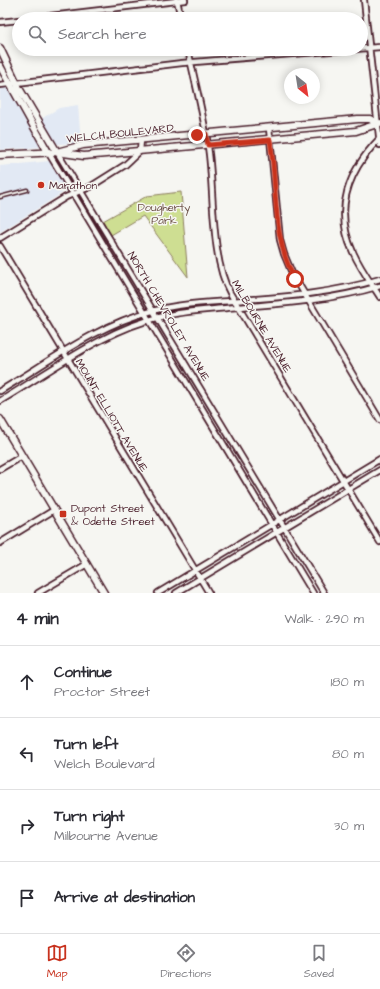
<!DOCTYPE html>
<html lang="en">
<head>
<meta charset="utf-8">
<style>
  :root { --surface:#fff; --page:#f7f7f7; --text:#2b2b33; --muted:#7c7c81; --line:#e1e1e2; --accent:#c8321e }
  body { margin:0; font-family:"Architects Daughter",sans-serif; background:var(--page); color:var(--text) }
  .compass { position:absolute; left:284px; top:68px; width:36px; height:36px; border-radius:50%; background:var(--surface); box-shadow:0 2px 10px #0003; rotate:150deg }
  .stop { position:absolute; width:12px; height:12px; margin:-9px; border:3px solid #c8321e; border-radius:50%; background:#fff }
  .stop.end { background:#c8321e; border-color:#fff; box-shadow:0 1px 4px #0008 }
  .list { margin:0; padding:0; list-style:none }
  h2 { display:flex; justify-content:space-between; align-items:center; height:52px; margin:0; padding:0 16px; font-size:17px }
  h2 small { font-size:13px; font-weight:400; color:var(--muted) }
  .list li { display:grid; grid-template-columns:26px 1fr auto; gap:12px; align-items:center; box-sizing:border-box; height:72px; padding:0 16px; border-top:1px solid var(--line) }
  .list b { display:block; font-size:15px; white-space:nowrap }
  .list p { margin:0; font-size:13px; white-space:nowrap; color:var(--muted) }
  .list em { font-size:13px; font-style:normal; color:var(--muted) }
  .icon { flex:none; width:22px; height:22px; fill:none; stroke:currentColor; stroke-width:2; stroke-linecap:round; stroke-linejoin:round }
  .map { position:relative; flex:none; width:380px; height:593px; overflow:hidden }
  .search { position:absolute; background:var(--surface); box-shadow:0 2px 10px #0003; left:12px; right:12px; top:12px; height:44px; display:flex; align-items:center; gap:10px; box-sizing:border-box; padding:0 14px; border-radius:22px; color:var(--muted); font-size:15px }
  .sheet { height:340px; background:var(--surface) }
  nav { display:flex; justify-content:space-around; align-items:center; box-sizing:border-box; height:56px; border-top:1px solid var(--line); background:var(--surface); font-size:11px; color:var(--muted) }
  nav a { display:grid; justify-items:center; gap:2px }
  nav .on { color:var(--accent) }
  .map>svg:first-child { display:block }
  .built { fill:#e2e9f4 }
  .green { fill:#cede92; stroke:#8c7e5e }
  .lines { fill:none; stroke-linecap:round; stroke-linejoin:round }
  .lane-casing { stroke:#4a1f2b; stroke-width:5 }
  .street-casing { stroke:#4a1f2b; stroke-width:8 }
  .secondary-casing { stroke:#4a1f2b; stroke-width:9 }
  .lane { stroke:#f6f6f2; stroke-width:2 }
  .street { stroke:#f6f6f2; stroke-width:4.5 }
  .secondary { stroke:#f6f6f2; stroke-width:6 }
  .route { stroke:#c8321e; stroke-width:5 }
  .poi-dot { fill:#c8321e; stroke:#f6f6f2; stroke-width:1.5 }
  .labels { text-anchor:middle; stroke-width:3; stroke-linejoin:round; paint-order:stroke }
  .street-label { font-size:11px; fill:#4a1f2b; stroke:#f6f6f2 }
  .poi-label { font-size:11px; fill:#4a1f2b; stroke:#f6f6f2; text-anchor:start }
  .park-label { font-size:11px; fill:#6b4f45; stroke:#f6f6f2 }
</style>
</head>
<body>
<div class="map">
<svg width="380" height="593" viewBox="0 0 380 593">
  <rect width="100%" height="100%" fill="#f6f6f2"/>
  <filter id="ink" filterUnits="userSpaceOnUse"><feTurbulence type="fractalNoise" baseFrequency=".025" numOctaves="2"/><feDisplacementMap in="SourceGraphic" scale="8" xChannelSelector="R" yChannelSelector="G"/><feConvolveMatrix kernelMatrix="1 2 1 2 8 2 1 2 1" color-interpolation-filters="sRGB"/></filter>
  <g filter="url(#ink)">
    <path class="built" d="M7 88 28 125 41 147 0 150V89Z
      M78 105 81 143 57 144 41 119 59 108Z
      M50 161 67 190 0 232V166Z"/>
    <path class="green" d="M181 192 188 277 143 216 111 235 103 221 147 196Z"/>
    <g class="lines">
      <defs>
        <path id="lane" d="M0 197 27 190"/>
        <path id="street" d="M177 0 181 19
          M364 0 380 145
          M25 19 185 0
          M0 22 19 20
          M188 49C195 84 205 119 209 154 214 194 211 259 230 293L380 542
          M0 85 182 63 380 47
          M269 128 280 240 284 254 292 273 380 420
          M380 138C349 170 333 209 353 252 360 268 371 283 380 297
          M48 152 313 593
          M57 152 324 593
          M0 238 66 197 90 187 125 165 140 151 141 140
          M0 246 209 593
          M0 391C47 363 99 324 152 311 178 304 204 303 230 301 281 297 331 294 380 279
          M0 401C53 370 103 330 164 316 184 311 206 310 227 308 278 304 330 301 380 286
          M0 469 22 456
          M0 543 54 510
          M38 593 87 564
          M158 593 380 459
          M176 593 380 470"/>
        <path id="secondary" d="M0 48 19 88 57 152
          M0 66 48 152
          M57 152 83 145 358 119H370L376 123
          M0 155 57 152 84 156 356 131 380 123
          M0 419 104 593"/>
      </defs>
      <use href="#lane" class="lane-casing"/>
      <use href="#street" class="street-casing"/>
      <use href="#secondary" class="secondary-casing"/>
      <use href="#lane" class="lane"/>
      <use href="#street" class="street"/>
      <use href="#secondary" class="secondary"/>
    </g>
  </g>
  <g class="lines" filter="url(#ink)">
    <path class="route" d="M197 135 206 134 208 145 270 140C278 186 271 237 295 279"/>
  </g>
  <g class="poi-dot">
    <circle cx="41" cy="185" r="4"/>
    <rect x="59" y="510" width="8" height="8" rx="2"/>
  </g>
  <g class="labels">
    <g class="street-label">
      <text transform="translate(120 133) rotate(-6)" y="4">WELCH BOULEVARD</text>
      <text transform="translate(169 316) rotate(59)" y="4">NORTH CHEVROLET AVENUE</text>
      <text transform="translate(262 326) rotate(59)" y="4">MILBOURNE AVENUE</text>
      <text transform="translate(112 415) rotate(59)" y="4">MOUNT ELLIOTT AVENUE</text>
    </g>
    <g class="poi-label">
      <text x="49" y="189">Marathon</text>
      <text x="71" y="512">Dupont Street<tspan x="71" dy="13">&amp; Odette Street</tspan></text>
    </g>
    <g class="park-label">
      <text x="164" y="211">Dougherty<tspan x="164" dy="13">Park</tspan></text>
    </g>
  </g>
</svg>
<svg class="compass" viewBox="-18 -18 36 36"><path d="M0-13l5 13h-10z" fill="#e53935"/><path d="M0 13l5-13h-10z" fill="#7c7c81"/></svg>
<div class="stop" style="left:295px;top:279px"></div>
<div class="stop end" style="left:197px;top:135px"></div>
<div class="search"><svg class="icon" aria-label="search" viewBox="0 0 24 24"><circle cx="10" cy="10" r="6"/><path d="M15 15l6 6"/></svg>Search here</div>
</div>
<section class="sheet">
<h2>4 min<small>Walk · 290 m</small></h2>
<ul class="list">
<li><svg class="icon" aria-label="ahead" viewBox="0 0 24 24"><path d="M12 20V5M6 11l6-6 6 6"/></svg><div><b>Continue</b><p>Proctor Street</p></div><em>180 m</em></li>
<li><svg class="icon" aria-label="left" viewBox="0 0 24 24"><path d="M17 20v-9H6M10 6l-5 5 5 5"/></svg><div><b>Turn left</b><p>Welch Boulevard</p></div><em>80 m</em></li>
<li><svg class="icon" aria-label="right" viewBox="0 0 24 24"><path d="M7 20v-9h11M14 6l5 5-5 5"/></svg><div><b>Turn right</b><p>Milbourne Avenue</p></div><em>30 m</em></li>
<li><svg class="icon" aria-label="arrive" viewBox="0 0 24 24"><path d="M6 21V4h12l-3 4 3 4H6"/></svg><div><b>Arrive at destination</b></div></li>
</ul>
</section>
<nav>
<a class="on"><svg class="icon" aria-label="map" viewBox="0 0 24 24"><path d="M3 6l6-2 6 2 6-2v14l-6 2-6-2-6 2zM9 4v14M15 6v14"/></svg>Map</a>
<a><svg class="icon" aria-label="directions" viewBox="0 0 24 24"><path d="M12 3l9 9-9 9-9-9zM9 14v-3h6M13 9l2 2-2 2"/></svg>Directions</a>
<a><svg class="icon" aria-label="saved" viewBox="0 0 24 24"><path d="M7 4h10v16l-5-4-5 4z"/></svg>Saved</a>
</nav>
</body>
</html>
